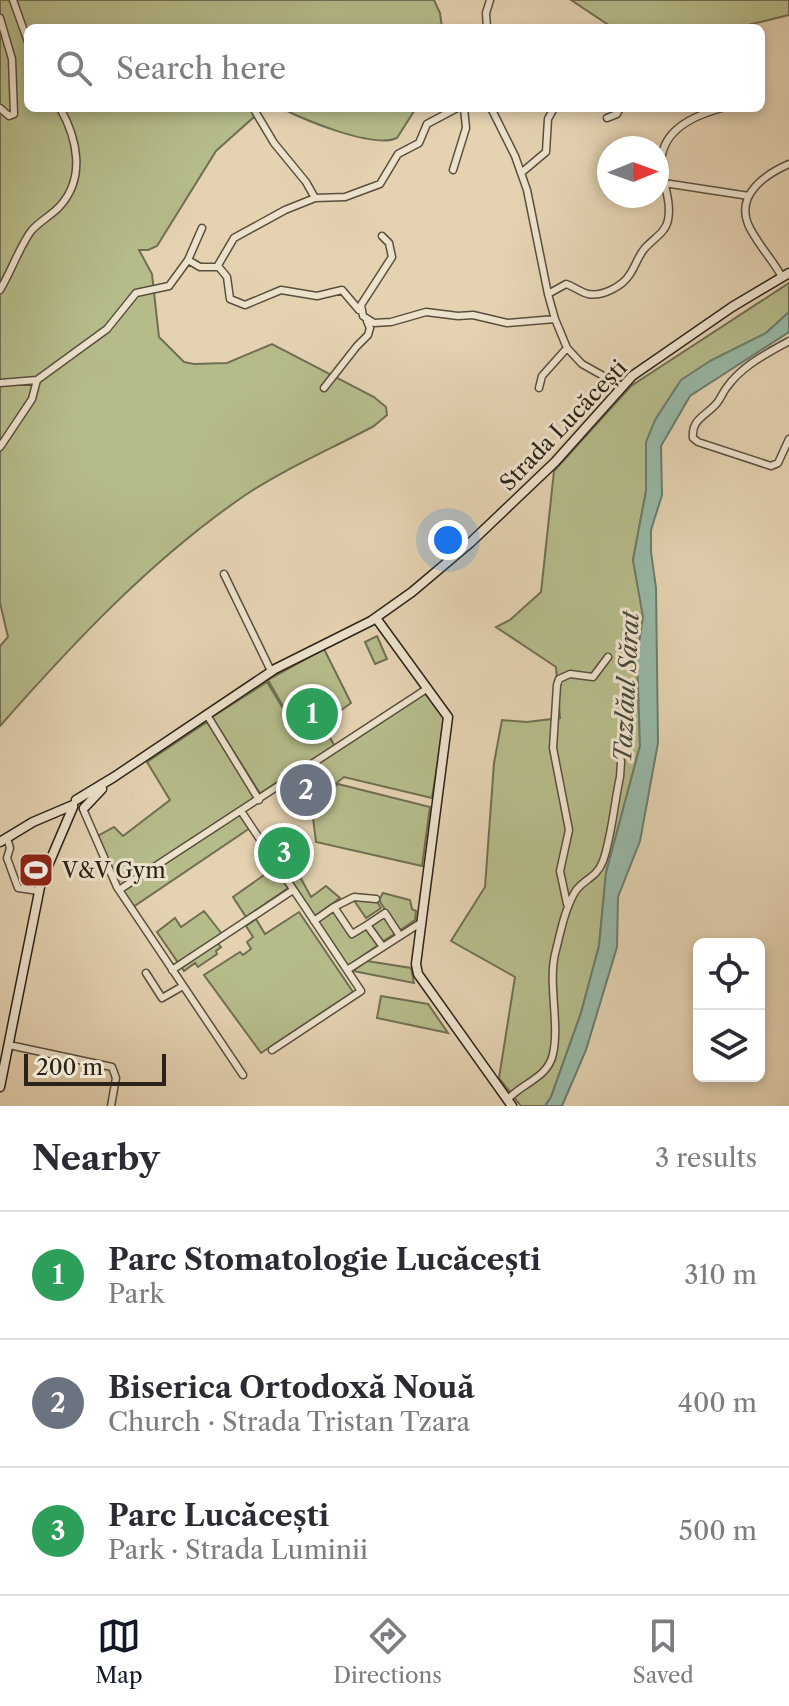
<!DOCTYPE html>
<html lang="en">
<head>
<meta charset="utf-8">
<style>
  :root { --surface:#fff; --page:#f7f7f7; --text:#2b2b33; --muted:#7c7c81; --line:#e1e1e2; --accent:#111827 }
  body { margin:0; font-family:"Libre Caslon Text",serif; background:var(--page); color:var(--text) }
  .controls { position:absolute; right:24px; bottom:24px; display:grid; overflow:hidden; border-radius:12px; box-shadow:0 4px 12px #0003 }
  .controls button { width:72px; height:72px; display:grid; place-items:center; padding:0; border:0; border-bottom:2px solid var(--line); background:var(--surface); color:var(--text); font:40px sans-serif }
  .compass { position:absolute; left:597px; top:136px; width:72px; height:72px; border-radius:50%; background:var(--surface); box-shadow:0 4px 12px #0003; rotate:89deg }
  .scale { position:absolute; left:24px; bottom:20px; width:142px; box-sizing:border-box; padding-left:8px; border:4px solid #2b2319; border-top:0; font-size:22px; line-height:28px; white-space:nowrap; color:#2b2319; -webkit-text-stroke:6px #ede2cc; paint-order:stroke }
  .you { position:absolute; left:448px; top:540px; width:28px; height:28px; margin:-20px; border:6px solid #fff; border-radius:50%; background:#1a73e8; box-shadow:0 0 0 12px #1a73e833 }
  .badge { display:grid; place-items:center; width:52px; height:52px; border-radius:50%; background:var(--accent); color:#fff; font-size:26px; font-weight:700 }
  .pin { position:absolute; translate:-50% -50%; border:4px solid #fff; box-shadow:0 2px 8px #0006 }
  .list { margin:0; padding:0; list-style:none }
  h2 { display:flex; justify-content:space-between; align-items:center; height:104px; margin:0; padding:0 32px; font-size:34px }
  h2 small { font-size:26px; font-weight:400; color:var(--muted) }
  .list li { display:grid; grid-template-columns:52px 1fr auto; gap:24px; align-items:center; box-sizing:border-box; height:128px; padding:0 32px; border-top:2px solid var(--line) }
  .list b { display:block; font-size:30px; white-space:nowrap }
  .list p { margin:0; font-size:26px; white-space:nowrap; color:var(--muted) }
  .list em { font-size:26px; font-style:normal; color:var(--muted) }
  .icon { flex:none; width:44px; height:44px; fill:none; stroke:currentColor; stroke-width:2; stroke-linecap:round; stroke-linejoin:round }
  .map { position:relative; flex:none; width:789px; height:1106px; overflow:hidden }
  .search { position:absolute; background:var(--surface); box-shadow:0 4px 12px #0003; left:24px; right:24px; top:24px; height:88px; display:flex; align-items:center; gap:20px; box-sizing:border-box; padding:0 28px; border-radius:12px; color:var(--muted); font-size:30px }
  .sheet { height:488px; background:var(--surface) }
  nav { display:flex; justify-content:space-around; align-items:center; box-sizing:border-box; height:112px; border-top:2px solid var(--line); background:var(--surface); font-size:22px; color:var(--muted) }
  nav a { display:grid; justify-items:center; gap:4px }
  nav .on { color:var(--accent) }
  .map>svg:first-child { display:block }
  .green { fill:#b6bb8a; stroke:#706f52; stroke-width:2 }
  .water { fill:#97b8a6; stroke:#6c7c6e; stroke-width:2 }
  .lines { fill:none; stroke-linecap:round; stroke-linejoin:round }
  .street-casing { stroke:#594f3f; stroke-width:9 }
  .secondary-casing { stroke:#2b2319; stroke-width:11 }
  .street { stroke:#ede2cc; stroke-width:6 }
  .secondary { stroke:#ede2cc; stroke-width:8 }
  .labels { text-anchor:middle; stroke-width:6; stroke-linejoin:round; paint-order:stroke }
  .street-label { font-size:22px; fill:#2b2319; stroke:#ede2cc }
  .poi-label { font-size:22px; fill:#2b2319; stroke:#ede2cc; text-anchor:start }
  .water-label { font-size:24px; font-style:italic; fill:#46483c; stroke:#ede2cc }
</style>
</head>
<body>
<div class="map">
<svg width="789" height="1106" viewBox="0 0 789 1106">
  <rect width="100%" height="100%" fill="#e4d2b1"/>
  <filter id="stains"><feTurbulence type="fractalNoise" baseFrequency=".0025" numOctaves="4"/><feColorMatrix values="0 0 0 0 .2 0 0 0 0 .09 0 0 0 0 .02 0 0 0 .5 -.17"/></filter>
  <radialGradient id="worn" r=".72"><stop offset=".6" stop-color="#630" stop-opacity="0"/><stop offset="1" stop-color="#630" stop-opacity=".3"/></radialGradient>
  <path class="green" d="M0 0H434L440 13 442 28H28V108H264L216 151 157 246 148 250H139L152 274 159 337 184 362 194 364 227 363 272 344 374 397 386 407 387 415 374 426C333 448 282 470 244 496 152 559 74 642 0 726V646L8 637 0 603Z
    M571 0H789V15L736 28H613Z
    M281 108H416L397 138C373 149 305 120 281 108Z
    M789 283V312L766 333 710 361 646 442V491L633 560 644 618 637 656 640 746 606 873 599 946 581 1013 551 1097 545 1106H521L499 1078 515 977 451 941 485 887 494 763 502 720 527 722 560 718 556 667 496 627 510 620 541 592 554 471 631 386Z
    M377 636 387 659 375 664 365 642Z
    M324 649 351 703 322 724 337 750 425 690 445 715 432 798 344 777 334 785 327 784 315 765 261 795 212 717 267 682 301 738 268 680Z
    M207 722 256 798 120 887 96 837 114 827 123 836 170 800 147 762Z
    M338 784 430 807 422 866 316 842 313 818 326 786 334 787Z
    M240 814 250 828 133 907 122 890Z
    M274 868 288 888 246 917 233 897Z
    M291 868 295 875 298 873 311 897 326 886 340 898 315 916 285 871Z
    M383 893 410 900 412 909 416 911 415 920 399 931 379 900Z
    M361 897 376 900 381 908 366 918 355 902Z
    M334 909 351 935 366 927 378 945 348 966 317 920Z
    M204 911 222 934 179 964 157 932 175 918 181 927Z
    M299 912 353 992 261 1053 204 975 240 952 243 955 251 949 247 942 253 937 246 926 256 919 265 934Z
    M384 915 396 933 382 942 370 924Z
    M217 942 221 947 216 951 217 954 198 967 195 963 184 971 181 966Z
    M367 961 411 968 414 983 353 971Z
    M381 996 428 1004 448 1033 377 1018Z"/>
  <path class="water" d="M789 312V332L690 396 661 446 662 495 651 530V552L656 588 658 743 640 841 618 897 617 947 586 1050 562 1106H545L551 1097 581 1013 599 946 606 873 640 746 637 656 643 617 633 560 646 491V442L655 420 681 380 710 361 766 333Z"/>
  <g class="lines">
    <defs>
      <path id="street" d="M13 0 28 42
        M0 18 12 59 14 114 9 116 0 108
        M487 28 486 13 490 0
        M491 108 515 156 527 190 548 294 555 319 567 348 582 364 623 387
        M255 111 274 143 306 182 315 198
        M607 118 617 114 620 108
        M453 170 466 128 464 108
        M521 173 546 152 548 119 554 108
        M664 183 749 196
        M382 236 389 243 392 257 361 305 363 316 374 323 391 322 426 312 458 316 473 315 507 323 555 319
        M188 260 200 267H217L234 238 285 210 315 198 345 197 380 184 398 154 419 143 427 124 457 108
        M218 266 227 277 230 299 245 305 281 290 317 296 342 290 359 310
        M782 277C773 260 755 241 748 224 736 194 766 174 789 164
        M0 290C11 272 20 245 32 230 40 221 52 215 60 206 86 177 77 138 60 108
        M548 294 566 284C573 286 580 292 588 294 602 297 623 286 630 274 636 265 638 256 645 248 653 239 666 232 668 220 671 206 666 190 663 177 653 135 688 117 722 108
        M789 341C766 354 743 365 727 387 723 392 721 398 717 403 706 416 691 419 693 438L698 442 771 466 778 463 789 439
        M0 383 37 380 107 329 136 293 169 286 188 260 202 228
        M324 388 357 346 368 335 370 328 367 321
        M539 388 542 376 567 348
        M0 447 32 399 37 380
        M224 574 271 671
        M207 715 259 800
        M83 809 117 887 243 1075
        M241 811 361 991 272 1050
        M7 838 10 848 7 858 18 888 39 891
        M119 890 428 688
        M567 904 560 871 569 830 553 748 557 685 559 679 570 674 593 677 608 657
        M334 907 354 897 376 899
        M314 921 334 907 352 934 367 925
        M383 947 367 925 385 913 400 936
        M172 970 293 890
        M347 970 422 922
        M146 973 162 998 183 986
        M9 1045 112 1067 116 1078 111 1106
        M507 1100C522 1083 548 1078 553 1054 560 1022 547 981 556 950 561 930 565 909 575 892 582 880 597 878 603 861 612 835 614 804 620 777L621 762 618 743"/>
      <path id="secondary" d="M376 618 448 717 416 964 418 974 512 1106
        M76 800 114 777 275 669 371 621 412 592 470 543 555 462 632 376 732 307 789 273
        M84 808 102 789
        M0 842 33 822 73 805
        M0 1087 41 882 73 807"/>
    </defs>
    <use href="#street" class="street-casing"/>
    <use href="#secondary" class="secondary-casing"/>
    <use href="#street" class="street"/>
    <use href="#secondary" class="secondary"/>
  </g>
  <defs>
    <symbol id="stadium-square" viewBox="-11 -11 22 22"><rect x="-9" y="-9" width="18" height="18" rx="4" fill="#8f2418" stroke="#ede2cc"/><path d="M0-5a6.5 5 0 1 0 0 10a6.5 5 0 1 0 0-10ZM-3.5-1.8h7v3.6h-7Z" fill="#fff"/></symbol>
  </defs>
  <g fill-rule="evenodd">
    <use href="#stadium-square" x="16" y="850" width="40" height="40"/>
  </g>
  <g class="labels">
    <g class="street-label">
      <text transform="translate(563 425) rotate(-46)" y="8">Strada Lucăcești</text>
    </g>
    <g class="poi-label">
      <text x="62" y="878">V&amp;V Gym</text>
    </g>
    <g class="water-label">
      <text transform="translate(627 687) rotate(-87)" y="8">Tazlăul Sărat</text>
    </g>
  </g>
  <rect width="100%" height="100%" filter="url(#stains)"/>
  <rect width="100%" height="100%" fill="url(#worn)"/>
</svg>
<div class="controls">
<button><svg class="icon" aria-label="locate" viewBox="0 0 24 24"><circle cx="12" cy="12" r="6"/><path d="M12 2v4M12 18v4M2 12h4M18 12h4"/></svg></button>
<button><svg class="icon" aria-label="layers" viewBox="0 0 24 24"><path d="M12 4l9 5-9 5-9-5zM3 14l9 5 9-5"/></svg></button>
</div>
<svg class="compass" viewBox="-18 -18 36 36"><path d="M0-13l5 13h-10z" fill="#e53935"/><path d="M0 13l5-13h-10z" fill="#7c7c81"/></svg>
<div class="scale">200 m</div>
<div class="you"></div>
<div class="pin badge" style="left:312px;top:714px;background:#2e9e5b">1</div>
<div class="pin badge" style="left:306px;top:790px;background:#6b7280">2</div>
<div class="pin badge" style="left:284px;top:853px;background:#2e9e5b">3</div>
<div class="search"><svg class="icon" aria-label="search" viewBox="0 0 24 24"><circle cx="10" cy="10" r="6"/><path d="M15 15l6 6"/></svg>Search here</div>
</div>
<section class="sheet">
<h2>Nearby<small>3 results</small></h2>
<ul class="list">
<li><span class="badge" style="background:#2e9e5b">1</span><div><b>Parc Stomatologie Lucăcești</b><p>Park</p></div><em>310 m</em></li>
<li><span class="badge" style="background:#6b7280">2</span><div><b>Biserica Ortodoxă Nouă</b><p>Church · Strada Tristan Tzara</p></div><em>400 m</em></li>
<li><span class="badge" style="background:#2e9e5b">3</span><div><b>Parc Lucăcești</b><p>Park · Strada Luminii</p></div><em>500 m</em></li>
</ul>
</section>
<nav>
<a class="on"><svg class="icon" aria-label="map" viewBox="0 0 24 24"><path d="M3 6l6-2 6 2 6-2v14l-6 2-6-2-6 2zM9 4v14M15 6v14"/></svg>Map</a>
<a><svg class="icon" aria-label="directions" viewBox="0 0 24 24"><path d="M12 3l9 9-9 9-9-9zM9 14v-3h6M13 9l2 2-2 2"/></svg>Directions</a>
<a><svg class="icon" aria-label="saved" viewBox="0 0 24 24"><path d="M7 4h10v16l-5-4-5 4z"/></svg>Saved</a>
</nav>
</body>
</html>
